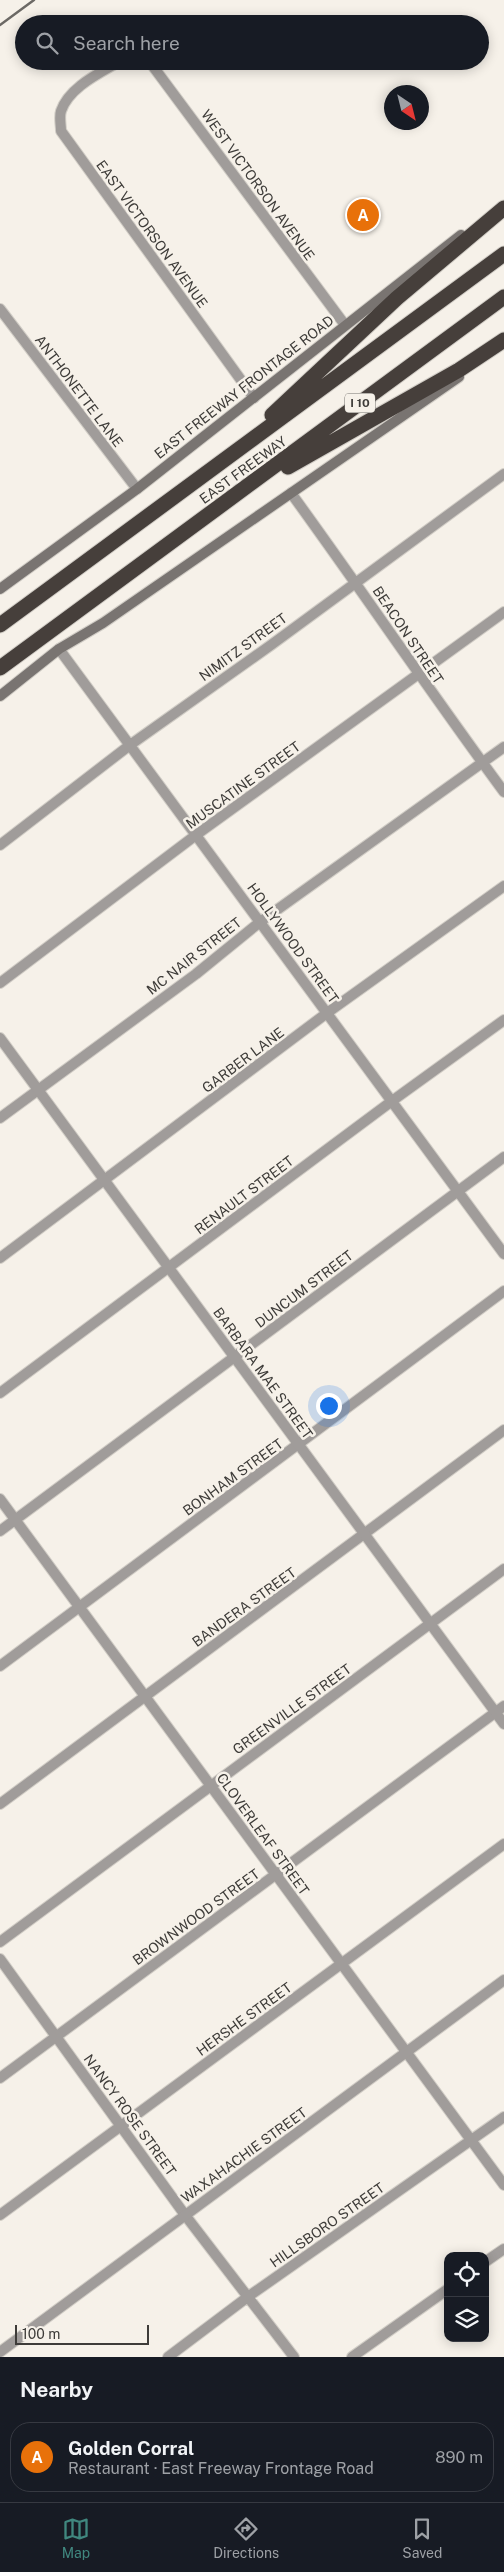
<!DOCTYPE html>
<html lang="en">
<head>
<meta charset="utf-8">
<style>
  :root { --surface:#171b24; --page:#242831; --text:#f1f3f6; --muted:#9ea1a6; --line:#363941; --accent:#40877f }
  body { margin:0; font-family:"Public Sans",sans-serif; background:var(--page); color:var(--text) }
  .controls { position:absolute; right:15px; bottom:15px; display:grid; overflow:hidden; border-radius:10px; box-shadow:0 2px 12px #0003 }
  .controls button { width:45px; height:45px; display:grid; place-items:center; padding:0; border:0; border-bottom:1px solid var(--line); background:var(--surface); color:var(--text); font:25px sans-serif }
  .compass { position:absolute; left:384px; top:85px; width:45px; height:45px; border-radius:50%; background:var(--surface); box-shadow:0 2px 12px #0003; rotate:145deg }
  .scale { position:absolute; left:15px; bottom:12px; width:134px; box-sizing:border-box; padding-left:5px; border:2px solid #3e3c39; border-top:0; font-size:14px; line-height:18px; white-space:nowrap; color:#3e3c39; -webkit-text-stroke:4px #f6f1e9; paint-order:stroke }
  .you { position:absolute; left:328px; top:1405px; width:18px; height:18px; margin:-12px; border:4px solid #fff; border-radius:50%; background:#1a73e8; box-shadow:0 0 0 8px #1a73e833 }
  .badge { display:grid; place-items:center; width:32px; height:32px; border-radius:50%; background:var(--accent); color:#fff; font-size:16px; font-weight:700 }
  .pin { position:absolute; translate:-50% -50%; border:2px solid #fff; box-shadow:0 1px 5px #0006 }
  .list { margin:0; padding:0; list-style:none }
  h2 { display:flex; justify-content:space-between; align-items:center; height:65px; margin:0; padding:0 20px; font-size:21px }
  h2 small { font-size:16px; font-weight:400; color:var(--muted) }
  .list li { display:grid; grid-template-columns:32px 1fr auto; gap:15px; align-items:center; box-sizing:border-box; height:70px; margin:0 10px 10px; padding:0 10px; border:1px solid var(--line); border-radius:20px }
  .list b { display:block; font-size:19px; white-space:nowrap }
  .list p { margin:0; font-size:16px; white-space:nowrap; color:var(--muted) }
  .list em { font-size:16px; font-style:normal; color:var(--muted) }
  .icon { flex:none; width:28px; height:28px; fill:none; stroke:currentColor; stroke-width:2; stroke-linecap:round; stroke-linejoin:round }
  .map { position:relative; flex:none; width:504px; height:2357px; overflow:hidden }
  .search { position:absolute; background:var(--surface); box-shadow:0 2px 12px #0003; left:15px; right:15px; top:15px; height:55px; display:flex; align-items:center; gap:12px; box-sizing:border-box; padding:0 18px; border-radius:28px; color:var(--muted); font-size:19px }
  .sheet { height:145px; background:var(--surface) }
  nav { display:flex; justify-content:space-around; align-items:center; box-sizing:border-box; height:70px; border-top:1px solid var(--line); background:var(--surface); font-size:14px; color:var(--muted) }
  nav a { display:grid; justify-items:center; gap:2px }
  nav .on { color:var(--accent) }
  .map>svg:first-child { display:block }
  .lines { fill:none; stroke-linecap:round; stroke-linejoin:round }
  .minor-casing { stroke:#d1cdc6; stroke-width:12 }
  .tertiary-casing { stroke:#d1cdc6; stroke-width:12 }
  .secondary-casing { stroke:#d1cdc6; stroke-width:12 }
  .motorway-casing { stroke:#d1cdc6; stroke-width:17 }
  .minor { stroke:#a09c9a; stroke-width:10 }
  .tertiary { stroke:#a09c9a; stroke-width:10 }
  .secondary { stroke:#797471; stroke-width:10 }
  .motorway { stroke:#463f3b; stroke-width:15 }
  .rail { stroke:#6c6965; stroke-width:2.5 }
  .labels { text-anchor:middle; stroke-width:5; stroke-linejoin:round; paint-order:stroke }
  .shield { fill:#f6f1e9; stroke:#75726e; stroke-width:1 }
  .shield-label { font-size:12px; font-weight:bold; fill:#3e3c39 }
  .street-label { font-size:14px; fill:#3e3c39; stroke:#f6f1e9 }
</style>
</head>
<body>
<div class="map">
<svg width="504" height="2357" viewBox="0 0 504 2357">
  <rect width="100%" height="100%" fill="#f6f1e9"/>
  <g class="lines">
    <defs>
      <path id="minor" d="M120 61C100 73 69 87 61 111 59 117 61 125 61 131L254 398
        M149 61 345 325
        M0 309 137 489
        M291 493C363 592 431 693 504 792
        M59 649 504 1254
        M0 845 130 745 271 645 504 474
        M0 983 196 835 504 612
        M0 1118 196 974 260 922 504 747
        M0 1258 327 1013 504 886
        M0 1393 392 1101 504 1020
        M0 1499 504 2185
        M0 1531 504 1157
        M0 1666 504 1291
        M0 1804 504 1430
        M0 1942 504 1569
        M0 1959 185 2215 294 2357
        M0 2078 504 1706
        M0 2215 504 1844
        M485 2262 504 2249
        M168 2357 249 2296 504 2117
        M352 2357 448 2289"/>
      <path id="tertiary" d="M0 1038 504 1724
        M0 2352 504 1980"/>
      <path id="secondary" d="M0 589 137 489 461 235
        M0 696 59 649 103 623 459 377"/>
      <path id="motorway" d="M272 415 397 298 504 208
        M288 467 459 370 504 340
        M0 625 504 254
        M0 668 504 297"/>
    </defs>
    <use href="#minor" class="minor-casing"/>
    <use href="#tertiary" class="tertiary-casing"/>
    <use href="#secondary" class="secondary-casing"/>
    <use href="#motorway" class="motorway-casing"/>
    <use href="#minor" class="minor"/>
    <use href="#tertiary" class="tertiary"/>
    <use href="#secondary" class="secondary"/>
    <use href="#motorway" class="motorway"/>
    <path class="rail" d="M0 25 34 0"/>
  </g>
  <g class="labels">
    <rect class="shield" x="345" y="393.5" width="30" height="19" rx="4"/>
    <g class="shield-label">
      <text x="360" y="407">I 10</text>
    </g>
    <g class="street-label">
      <text transform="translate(258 185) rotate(54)" y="5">WEST VICTORSON AVENUE</text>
      <text transform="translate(152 234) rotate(54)" y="5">EAST VICTORSON AVENUE</text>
      <text transform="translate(244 387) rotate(-38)" y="5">EAST FREEWAY FRONTAGE ROAD</text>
      <text transform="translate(79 391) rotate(53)" y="5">ANTHONETTE LANE</text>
      <text transform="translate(243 470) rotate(-36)" y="5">EAST FREEWAY</text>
      <text transform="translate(408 635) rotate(56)" y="5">BEACON STREET</text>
      <text transform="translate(243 647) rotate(-36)" y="5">NIMITZ STREET</text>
      <text transform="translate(243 785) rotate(-36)" y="5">MUSCATINE STREET</text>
      <text transform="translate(293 943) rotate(54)" y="5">HOLLYWOOD STREET</text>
      <text transform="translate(194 956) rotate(-38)" y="5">MC NAIR STREET</text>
      <text transform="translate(243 1060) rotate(-37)" y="5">GARBER LANE</text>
      <text transform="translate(244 1195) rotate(-37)" y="5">RENAULT STREET</text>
      <text transform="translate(304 1289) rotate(-37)" y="5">DUNCUM STREET</text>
      <text transform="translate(263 1373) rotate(54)" y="5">BARBARA MAE STREET</text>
      <text transform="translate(233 1477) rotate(-36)" y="5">BONHAM STREET</text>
      <text transform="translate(244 1607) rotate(-36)" y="5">BANDERA STREET</text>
      <text transform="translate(292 1709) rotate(-36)" y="5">GREENVILLE STREET</text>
      <text transform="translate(263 1834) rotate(54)" y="5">CLOVERLEAF STREET</text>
      <text transform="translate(196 1917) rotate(-36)" y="5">BROWNWOOD STREET</text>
      <text transform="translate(244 2019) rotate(-36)" y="5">HERSHE STREET</text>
      <text transform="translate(130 2115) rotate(54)" y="5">NANCY ROSE STREET</text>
      <text transform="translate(244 2155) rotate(-36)" y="5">WAXAHACHIE STREET</text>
      <text transform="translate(327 2225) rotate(-35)" y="5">HILLSBORO STREET</text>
    </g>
  </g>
</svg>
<div class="controls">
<button><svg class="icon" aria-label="locate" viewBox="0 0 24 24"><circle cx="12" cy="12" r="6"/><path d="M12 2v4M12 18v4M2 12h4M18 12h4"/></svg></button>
<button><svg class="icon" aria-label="layers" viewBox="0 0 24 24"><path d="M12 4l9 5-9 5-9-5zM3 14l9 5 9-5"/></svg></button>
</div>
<svg class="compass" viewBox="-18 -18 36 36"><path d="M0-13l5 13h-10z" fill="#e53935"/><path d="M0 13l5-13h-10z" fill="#9ea1a6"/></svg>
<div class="scale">100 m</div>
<div class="you"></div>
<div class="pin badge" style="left:363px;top:215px;background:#e8710a">A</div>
<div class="search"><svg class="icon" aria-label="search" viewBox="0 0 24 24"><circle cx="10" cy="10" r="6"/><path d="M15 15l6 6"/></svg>Search here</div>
</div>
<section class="sheet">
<h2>Nearby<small></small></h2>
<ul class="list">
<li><span class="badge" style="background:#e8710a">A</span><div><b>Golden Corral</b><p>Restaurant · East Freeway Frontage Road</p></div><em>890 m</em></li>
</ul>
</section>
<nav>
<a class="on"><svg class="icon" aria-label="map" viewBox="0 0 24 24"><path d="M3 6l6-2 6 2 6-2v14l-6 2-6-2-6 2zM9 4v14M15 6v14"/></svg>Map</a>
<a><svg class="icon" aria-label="directions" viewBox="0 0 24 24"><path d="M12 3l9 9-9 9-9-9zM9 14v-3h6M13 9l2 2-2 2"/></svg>Directions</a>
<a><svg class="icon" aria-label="saved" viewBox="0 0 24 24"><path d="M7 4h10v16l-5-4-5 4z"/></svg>Saved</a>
</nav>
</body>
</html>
